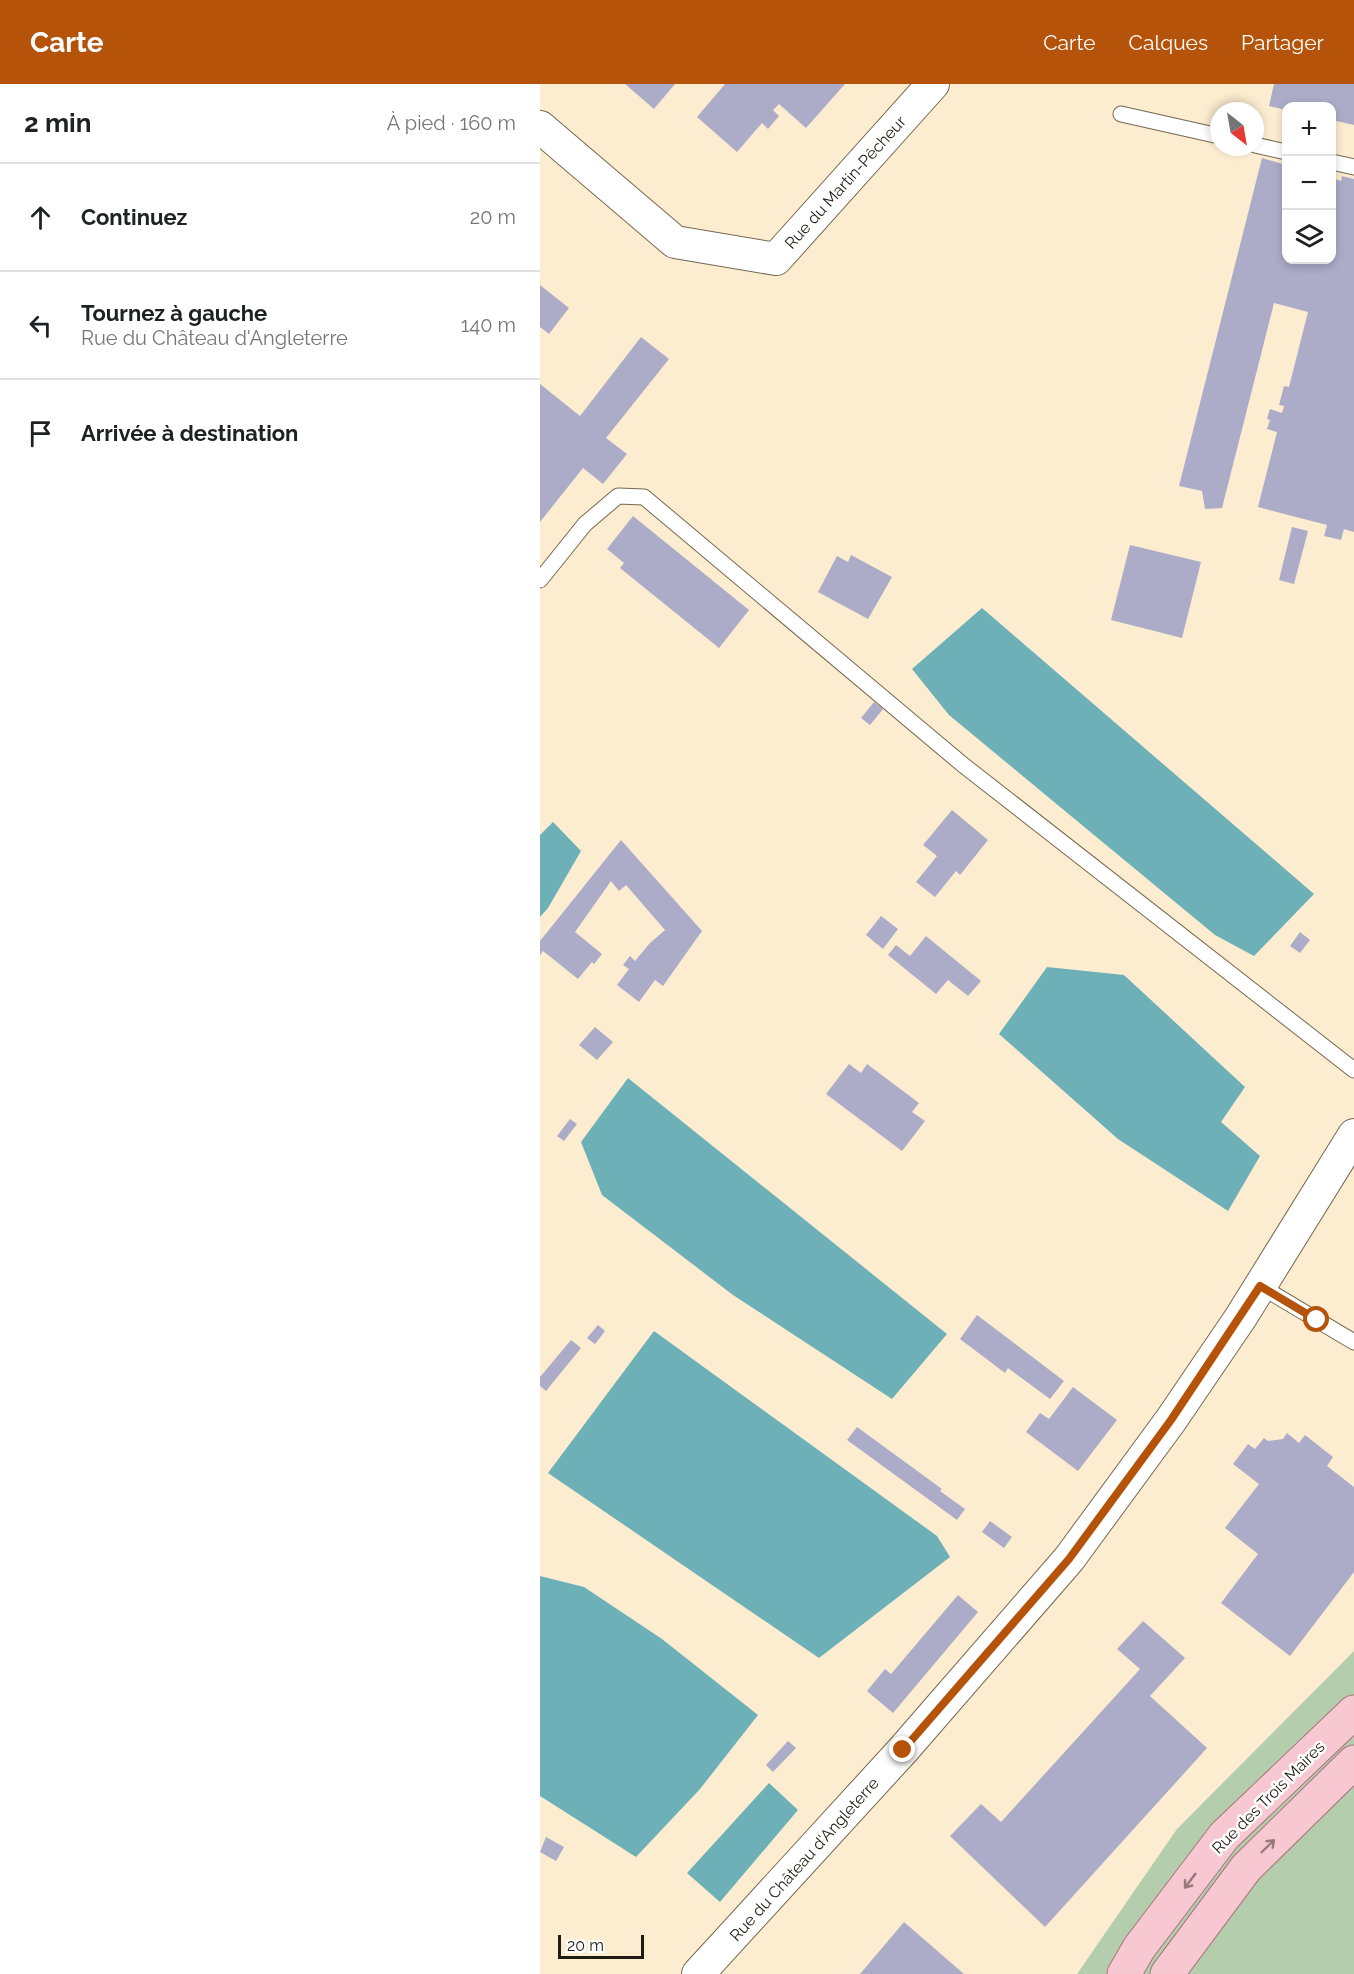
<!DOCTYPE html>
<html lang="fr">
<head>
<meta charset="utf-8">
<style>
  :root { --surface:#fff; --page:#f6f6f6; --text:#202124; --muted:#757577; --line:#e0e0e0; --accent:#b45309 }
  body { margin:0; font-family:Raleway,sans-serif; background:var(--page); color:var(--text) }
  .controls { position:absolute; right:18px; top:18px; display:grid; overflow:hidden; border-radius:12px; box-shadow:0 3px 9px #0003 }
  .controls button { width:54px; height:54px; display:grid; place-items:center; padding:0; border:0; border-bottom:2px solid var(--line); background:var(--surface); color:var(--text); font:30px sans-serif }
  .compass { position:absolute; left:670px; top:18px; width:54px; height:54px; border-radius:50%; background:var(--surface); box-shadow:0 3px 9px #0003; rotate:149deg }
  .scale { position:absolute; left:18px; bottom:15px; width:86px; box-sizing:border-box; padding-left:6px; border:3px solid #201b11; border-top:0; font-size:16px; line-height:21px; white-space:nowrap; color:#201b11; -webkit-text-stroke:4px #fff; paint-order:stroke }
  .stop { position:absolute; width:18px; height:18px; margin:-14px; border:4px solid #b45309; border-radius:50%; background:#fff }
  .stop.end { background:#b45309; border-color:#fff; box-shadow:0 2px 6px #0008 }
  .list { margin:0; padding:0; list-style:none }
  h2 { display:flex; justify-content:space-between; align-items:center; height:78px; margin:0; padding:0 24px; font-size:26px }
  h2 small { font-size:20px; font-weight:400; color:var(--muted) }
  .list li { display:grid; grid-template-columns:39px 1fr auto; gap:18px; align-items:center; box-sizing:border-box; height:108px; padding:0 24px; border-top:2px solid var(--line) }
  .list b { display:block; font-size:22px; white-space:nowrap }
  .list p { margin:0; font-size:20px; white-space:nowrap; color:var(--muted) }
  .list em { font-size:20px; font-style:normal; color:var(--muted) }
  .icon { flex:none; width:33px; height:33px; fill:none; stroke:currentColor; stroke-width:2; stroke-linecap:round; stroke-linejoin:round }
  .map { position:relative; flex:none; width:814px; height:1890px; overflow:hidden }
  header { display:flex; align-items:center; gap:36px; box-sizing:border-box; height:84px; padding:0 30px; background:var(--accent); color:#fff }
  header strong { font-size:28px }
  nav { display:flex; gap:33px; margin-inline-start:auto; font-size:21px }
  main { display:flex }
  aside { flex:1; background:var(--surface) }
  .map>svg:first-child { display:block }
  .green { fill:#b4cdad }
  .water { fill:#6db0b7 }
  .building { fill:#acacc9 }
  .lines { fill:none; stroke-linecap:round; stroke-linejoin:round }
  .lane-casing { stroke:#75684f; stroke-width:17 }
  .street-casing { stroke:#75684f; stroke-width:34 }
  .primary-casing { stroke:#a8747a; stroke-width:35 }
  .lane { stroke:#fff; stroke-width:15 }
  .street { stroke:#fff; stroke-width:32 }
  .primary { stroke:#f7c8d1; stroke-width:33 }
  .oneway { stroke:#967a7b }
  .route { stroke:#b45309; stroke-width:8 }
  .labels { text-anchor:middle; stroke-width:5; stroke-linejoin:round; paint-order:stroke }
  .street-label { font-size:16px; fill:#201b11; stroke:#fff }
</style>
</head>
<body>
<header>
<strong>Carte</strong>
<nav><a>Carte</a><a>Calques</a><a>Partager</a></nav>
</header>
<main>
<aside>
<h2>2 min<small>À pied · 160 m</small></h2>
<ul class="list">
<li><svg class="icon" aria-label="ahead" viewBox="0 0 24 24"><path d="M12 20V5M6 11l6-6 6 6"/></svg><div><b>Continuez</b></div><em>20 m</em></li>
<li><svg class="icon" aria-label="left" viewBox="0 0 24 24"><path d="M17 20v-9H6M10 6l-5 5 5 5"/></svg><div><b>Tournez à gauche</b><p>Rue du Château d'Angleterre</p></div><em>140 m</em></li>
<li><svg class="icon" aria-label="arrive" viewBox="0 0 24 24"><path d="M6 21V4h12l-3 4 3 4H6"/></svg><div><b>Arrivée à destination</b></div></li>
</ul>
</aside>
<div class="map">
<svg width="814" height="1890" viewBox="0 0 814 1890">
  <rect width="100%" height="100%" fill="#fcedd0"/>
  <path class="green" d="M814 1567V1890H537L637 1745Z"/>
  <path class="water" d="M442 524 774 810 714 872 675 851 409 631 372 585Z
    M13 738 41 767 8 824 0 833V751Z
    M507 883 584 891 705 1003 681 1038 720 1072 688 1127 578 1055 459 950Z
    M88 994 407 1250 352 1315 193 1211 62 1111 41 1058Z
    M114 1247 397 1452 410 1473 279 1574 8 1389Z
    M0 1492 44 1503 122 1555 218 1631 160 1705 96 1773 0 1712Z
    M229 1699 258 1726 180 1818 147 1789Z"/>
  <path class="building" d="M85 0H135L114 25Z
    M185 0H305L266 44 239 20 233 26 239 32 228 45 222 39 197 68 157 33Z
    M734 0H814V41L792 36V22H746V26L729 22Z
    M722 74 746 81V176H792V94L801 97 802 92 814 95V448L804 445 801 456 784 452 787 441 718 423 737 348 727 345 730 336 727 335 730 325 742 329 744 322 739 321 744 302 749 303 768 228 734 219 682 424 665 425 662 407 639 402Z
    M0 201 29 224 9 250 0 243Z
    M101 253 129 275 66 354 87 370 63 400 43 384 0 438V300L40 332Z
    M93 432 209 526 179 564 80 484 84 479 67 465Z
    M752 443 768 447 754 500 739 496Z
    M590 461 661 478 642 554 571 536Z
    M311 471 352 493 328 535 278 508 297 472 308 478Z
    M334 618 343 625 330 641 321 634Z
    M412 726 448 756 420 791 416 787 395 813 376 798 397 772 383 761Z
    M81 756 162 847 123 902 115 896 99 918 77 901 89 885 83 881 90 872 95 877 109 860 125 846 86 801 79 807 71 797 35 848 62 870 54 880 52 878 38 895 3 867 0 871V857Z
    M341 832 358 845 343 865 326 851Z
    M760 848 770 856 760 869 750 862Z
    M386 852 441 897 428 912 408 896 396 910 348 871 356 861 370 872Z
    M55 943 73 958 57 976 39 961Z
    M309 980 321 989 327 980 379 1019 372 1028 385 1037 362 1067 286 1010Z
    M30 1035 37 1040 24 1057 17 1052Z
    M437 1231 524 1297 510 1315 468 1284 465 1289 420 1255Z
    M58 1241 65 1247 55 1260 47 1254Z
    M31 1256 41 1264 6 1307 0 1302V1293Z
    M533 1303 577 1336 538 1387 486 1348 500 1329 509 1335Z
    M317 1343 402 1405 400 1407 425 1425 417 1436 307 1356Z
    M747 1349 759 1359 765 1351 793 1373 787 1382 814 1403V1488L750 1572 681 1519 718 1470 685 1444 719 1400 693 1380 708 1360 715 1365 724 1354 728 1357 743 1355Z
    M450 1437 472 1453 464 1464 442 1448Z
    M418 1511 438 1528 353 1629 327 1607 345 1585 351 1590Z
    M603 1537 645 1574 610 1612 667 1664 505 1843 410 1752 441 1720 461 1738 591 1595 600 1585 577 1565Z
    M248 1657 256 1664 233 1688 226 1681Z
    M6 1753 24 1763 16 1777 0 1768Z
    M364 1838 424 1890H320Z"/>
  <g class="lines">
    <defs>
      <path id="lane" d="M581 30 679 52
        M715 61 746 68
        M792 78 814 83
        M0 496 45 440 78 412 104 413 422 680 814 986
        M720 1202 814 1258"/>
      <path id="street" d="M0 43 135 158 236 175 393 0
        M158 1890 363 1666 529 1475 631 1336 701 1233 814 1051"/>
      <path id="primary" d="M584 1890 599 1864 684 1752 814 1628
        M627 1890 706 1784 814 1678"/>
    </defs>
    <use href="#lane" class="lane-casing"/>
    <use href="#street" class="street-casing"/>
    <use href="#primary" class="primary-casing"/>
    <use href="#lane" class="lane"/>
    <use href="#street" class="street"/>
    <use href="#primary" class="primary"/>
  </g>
  <defs><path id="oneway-shaft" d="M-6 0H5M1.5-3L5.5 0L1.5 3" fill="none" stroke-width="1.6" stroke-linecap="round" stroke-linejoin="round" transform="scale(1.5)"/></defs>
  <g class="oneway">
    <use href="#oneway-shaft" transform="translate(728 1762) rotate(-44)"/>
    <use href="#oneway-shaft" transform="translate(650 1797) rotate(127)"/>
  </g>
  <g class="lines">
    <path class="route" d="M363 1666 529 1475 631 1336 720 1202 777 1236"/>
  </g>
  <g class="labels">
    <g class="street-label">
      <text transform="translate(305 98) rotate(-48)" y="6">Rue du Martin-Pêcheur</text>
      <text transform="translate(728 1713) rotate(-45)" y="6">Rue des Trois Maires</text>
      <text transform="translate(264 1775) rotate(-48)" y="6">Rue du Château d'Angleterre</text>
    </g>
  </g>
</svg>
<div class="controls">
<button>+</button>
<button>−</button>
<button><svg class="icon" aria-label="layers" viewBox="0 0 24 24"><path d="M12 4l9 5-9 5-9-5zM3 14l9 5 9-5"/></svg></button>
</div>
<svg class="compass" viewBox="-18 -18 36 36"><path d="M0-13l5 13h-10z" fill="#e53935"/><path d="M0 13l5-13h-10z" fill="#757577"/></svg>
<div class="scale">20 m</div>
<div class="stop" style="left:777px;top:1236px"></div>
<div class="stop end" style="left:363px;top:1666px"></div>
</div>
</main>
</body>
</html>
